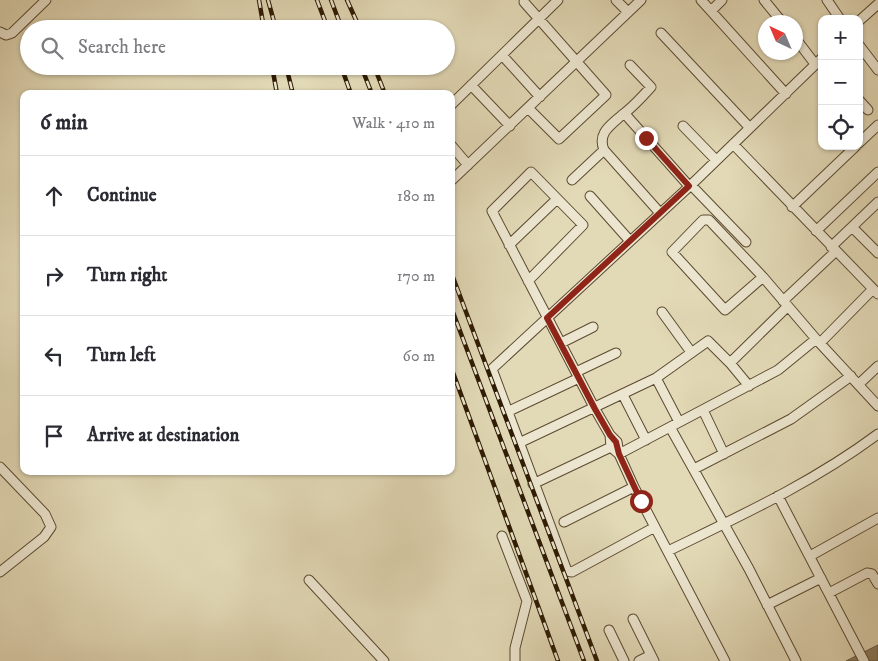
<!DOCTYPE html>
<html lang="en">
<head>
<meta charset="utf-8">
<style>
  :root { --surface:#fff; --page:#f2f2f3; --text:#2b2b33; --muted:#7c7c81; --line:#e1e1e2 }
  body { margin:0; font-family:"IM FELL DW Pica",serif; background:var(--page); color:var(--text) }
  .controls { position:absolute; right:15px; top:15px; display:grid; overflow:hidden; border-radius:10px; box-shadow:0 1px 4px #0004 }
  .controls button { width:45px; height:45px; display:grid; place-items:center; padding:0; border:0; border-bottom:1px solid var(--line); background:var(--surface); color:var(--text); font:25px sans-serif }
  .compass { position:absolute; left:758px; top:15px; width:45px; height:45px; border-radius:50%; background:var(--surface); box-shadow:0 1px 4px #0004; rotate:316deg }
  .stop { position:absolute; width:15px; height:15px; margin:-11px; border:4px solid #8f2418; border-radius:50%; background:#fff }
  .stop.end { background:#8f2418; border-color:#fff; box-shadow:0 1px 5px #0008 }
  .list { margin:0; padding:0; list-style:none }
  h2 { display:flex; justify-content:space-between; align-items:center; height:65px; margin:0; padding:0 20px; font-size:21px }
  h2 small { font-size:16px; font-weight:400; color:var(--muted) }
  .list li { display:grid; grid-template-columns:32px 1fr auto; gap:15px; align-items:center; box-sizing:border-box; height:80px; padding:0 20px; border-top:1px solid var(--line) }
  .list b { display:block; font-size:19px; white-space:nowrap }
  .list em { font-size:16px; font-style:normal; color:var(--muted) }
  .icon { flex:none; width:28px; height:28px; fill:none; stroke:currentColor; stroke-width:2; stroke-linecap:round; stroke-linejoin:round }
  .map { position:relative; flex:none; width:878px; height:661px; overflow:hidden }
  .search { position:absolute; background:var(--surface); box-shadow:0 1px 4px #0004; left:20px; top:20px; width:435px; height:55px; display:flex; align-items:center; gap:12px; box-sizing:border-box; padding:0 18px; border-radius:28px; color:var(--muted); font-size:19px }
  .panel { position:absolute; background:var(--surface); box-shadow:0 1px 4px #0004; left:20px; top:90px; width:435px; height:385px; border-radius:10px }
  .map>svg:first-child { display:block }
  .building { fill:#8c7e60; stroke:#625843 }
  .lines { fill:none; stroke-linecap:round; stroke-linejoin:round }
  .minor-casing { stroke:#5b4a30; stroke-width:11 }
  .minor { stroke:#ece6d0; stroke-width:9 }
  .rail-casing { stroke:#2e1b03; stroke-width:4.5 }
  .rail { stroke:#ece6d0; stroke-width:2.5; stroke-dasharray:8; stroke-linecap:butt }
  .route { stroke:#8f2418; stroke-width:6 }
</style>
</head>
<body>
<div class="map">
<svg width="878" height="661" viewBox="0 0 878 661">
  <rect width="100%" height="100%" fill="#e2d9b6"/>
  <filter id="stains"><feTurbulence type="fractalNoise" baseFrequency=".004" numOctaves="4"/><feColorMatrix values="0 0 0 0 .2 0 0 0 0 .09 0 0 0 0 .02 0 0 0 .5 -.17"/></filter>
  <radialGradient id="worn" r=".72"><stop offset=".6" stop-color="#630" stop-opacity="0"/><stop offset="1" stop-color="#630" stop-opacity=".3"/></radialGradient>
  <path class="building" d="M878 645V661H846Z"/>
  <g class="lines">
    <defs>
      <path id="minor" d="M616 0 628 12
        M701 0 786 94
        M764 0 782 22
        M827 0 840 19
        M524 2 606 95 559 139 528 108
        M711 11 722 0
        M859 21 878 4
        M0 32 6 35 12 33 46 0
        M661 33 750 128
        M796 39 815 64
        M859 45 878 70
        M502 55 540 97
        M630 65 651 87C642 97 632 108 622 115 611 125 597 133 604 150L660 213
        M471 85 510 126
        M859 100 868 110
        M451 105 558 0
        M625 114 689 186
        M683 126 716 160
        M859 143 878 125
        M733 144 878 294
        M451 145 468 165
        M452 180 641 0
        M572 180 604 150
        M691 185 746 242
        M590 196 630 241
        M792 207 856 146
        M852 227 878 253
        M816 231 878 172
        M509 245 557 199
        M831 247 878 202
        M763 277 725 310 672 252 703 220H709L763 277 816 339 878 406
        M528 281 583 225 531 172 492 211 595 409 610 435 617 442 619 454 634 487 725 661
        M783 301 835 252
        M662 312 691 352
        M561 343 593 327
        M820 343 873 289
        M730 363 788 306
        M576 372 616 353
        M656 378 679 422
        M859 384 878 366
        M623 395 646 440
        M703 410 724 454
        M507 412 579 378
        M670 427 749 569 796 661
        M610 435 611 447 619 454 778 370 816 339
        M519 443 656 378 708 341 730 363 749 386
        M0 467 45 514 51 527 44 537 0 572
        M694 469 791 419 851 376
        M533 484 611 447
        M778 496 864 661
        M564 522 634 487
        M655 527 572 572 567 571 492 369 691 185 822 58
        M502 536 527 601 515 648V661
        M668 551C740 516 814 482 878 434
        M810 556 878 518
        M309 580 384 661
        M829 593 867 573 872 574 878 584
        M767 605 821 578
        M633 619 654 661
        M609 630 624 661
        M639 661 651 655"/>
    </defs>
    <use href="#minor" class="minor-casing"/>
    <use href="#minor" class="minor"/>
    <defs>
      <path id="rail" d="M259 0 264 29
        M268 0 276 29
        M317 0 328 29
        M331 0 342 29
        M347 0 360 29
        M272 66 277 94
        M286 66 293 94
        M341 66 351 94
        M361 66 372 94
        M374 66 385 94
        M451 272 597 661
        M451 307 584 661
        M451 367 558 661"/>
    </defs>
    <use href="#rail" class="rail-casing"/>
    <use href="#rail" class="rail"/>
  </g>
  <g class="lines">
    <path class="route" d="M641 501 619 454 616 442 610 435 595 409 547 318 689 186 646 138"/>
  </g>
  <rect width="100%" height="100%" filter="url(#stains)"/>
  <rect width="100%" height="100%" fill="url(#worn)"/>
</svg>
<div class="controls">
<button>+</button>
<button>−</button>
<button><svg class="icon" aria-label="locate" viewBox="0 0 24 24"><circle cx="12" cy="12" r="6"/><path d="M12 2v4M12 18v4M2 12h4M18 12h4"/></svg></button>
</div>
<svg class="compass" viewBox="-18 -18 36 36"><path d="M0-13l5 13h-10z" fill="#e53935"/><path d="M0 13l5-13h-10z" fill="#7c7c81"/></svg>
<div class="stop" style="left:641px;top:501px"></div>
<div class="stop end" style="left:646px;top:138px"></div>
<div class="search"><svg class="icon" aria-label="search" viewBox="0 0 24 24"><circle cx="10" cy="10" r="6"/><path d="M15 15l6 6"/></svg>Search here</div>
<section class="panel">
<h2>6 min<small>Walk · 410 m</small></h2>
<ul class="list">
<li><svg class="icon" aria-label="ahead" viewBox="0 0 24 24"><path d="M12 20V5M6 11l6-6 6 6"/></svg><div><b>Continue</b></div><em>180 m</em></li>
<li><svg class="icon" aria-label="right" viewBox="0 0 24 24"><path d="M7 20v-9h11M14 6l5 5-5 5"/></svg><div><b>Turn right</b></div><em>170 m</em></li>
<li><svg class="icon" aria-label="left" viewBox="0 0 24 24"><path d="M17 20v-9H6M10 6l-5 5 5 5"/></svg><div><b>Turn left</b></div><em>60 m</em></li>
<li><svg class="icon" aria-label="arrive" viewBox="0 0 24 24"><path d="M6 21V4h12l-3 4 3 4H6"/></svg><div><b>Arrive at destination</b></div></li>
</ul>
</section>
</div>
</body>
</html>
